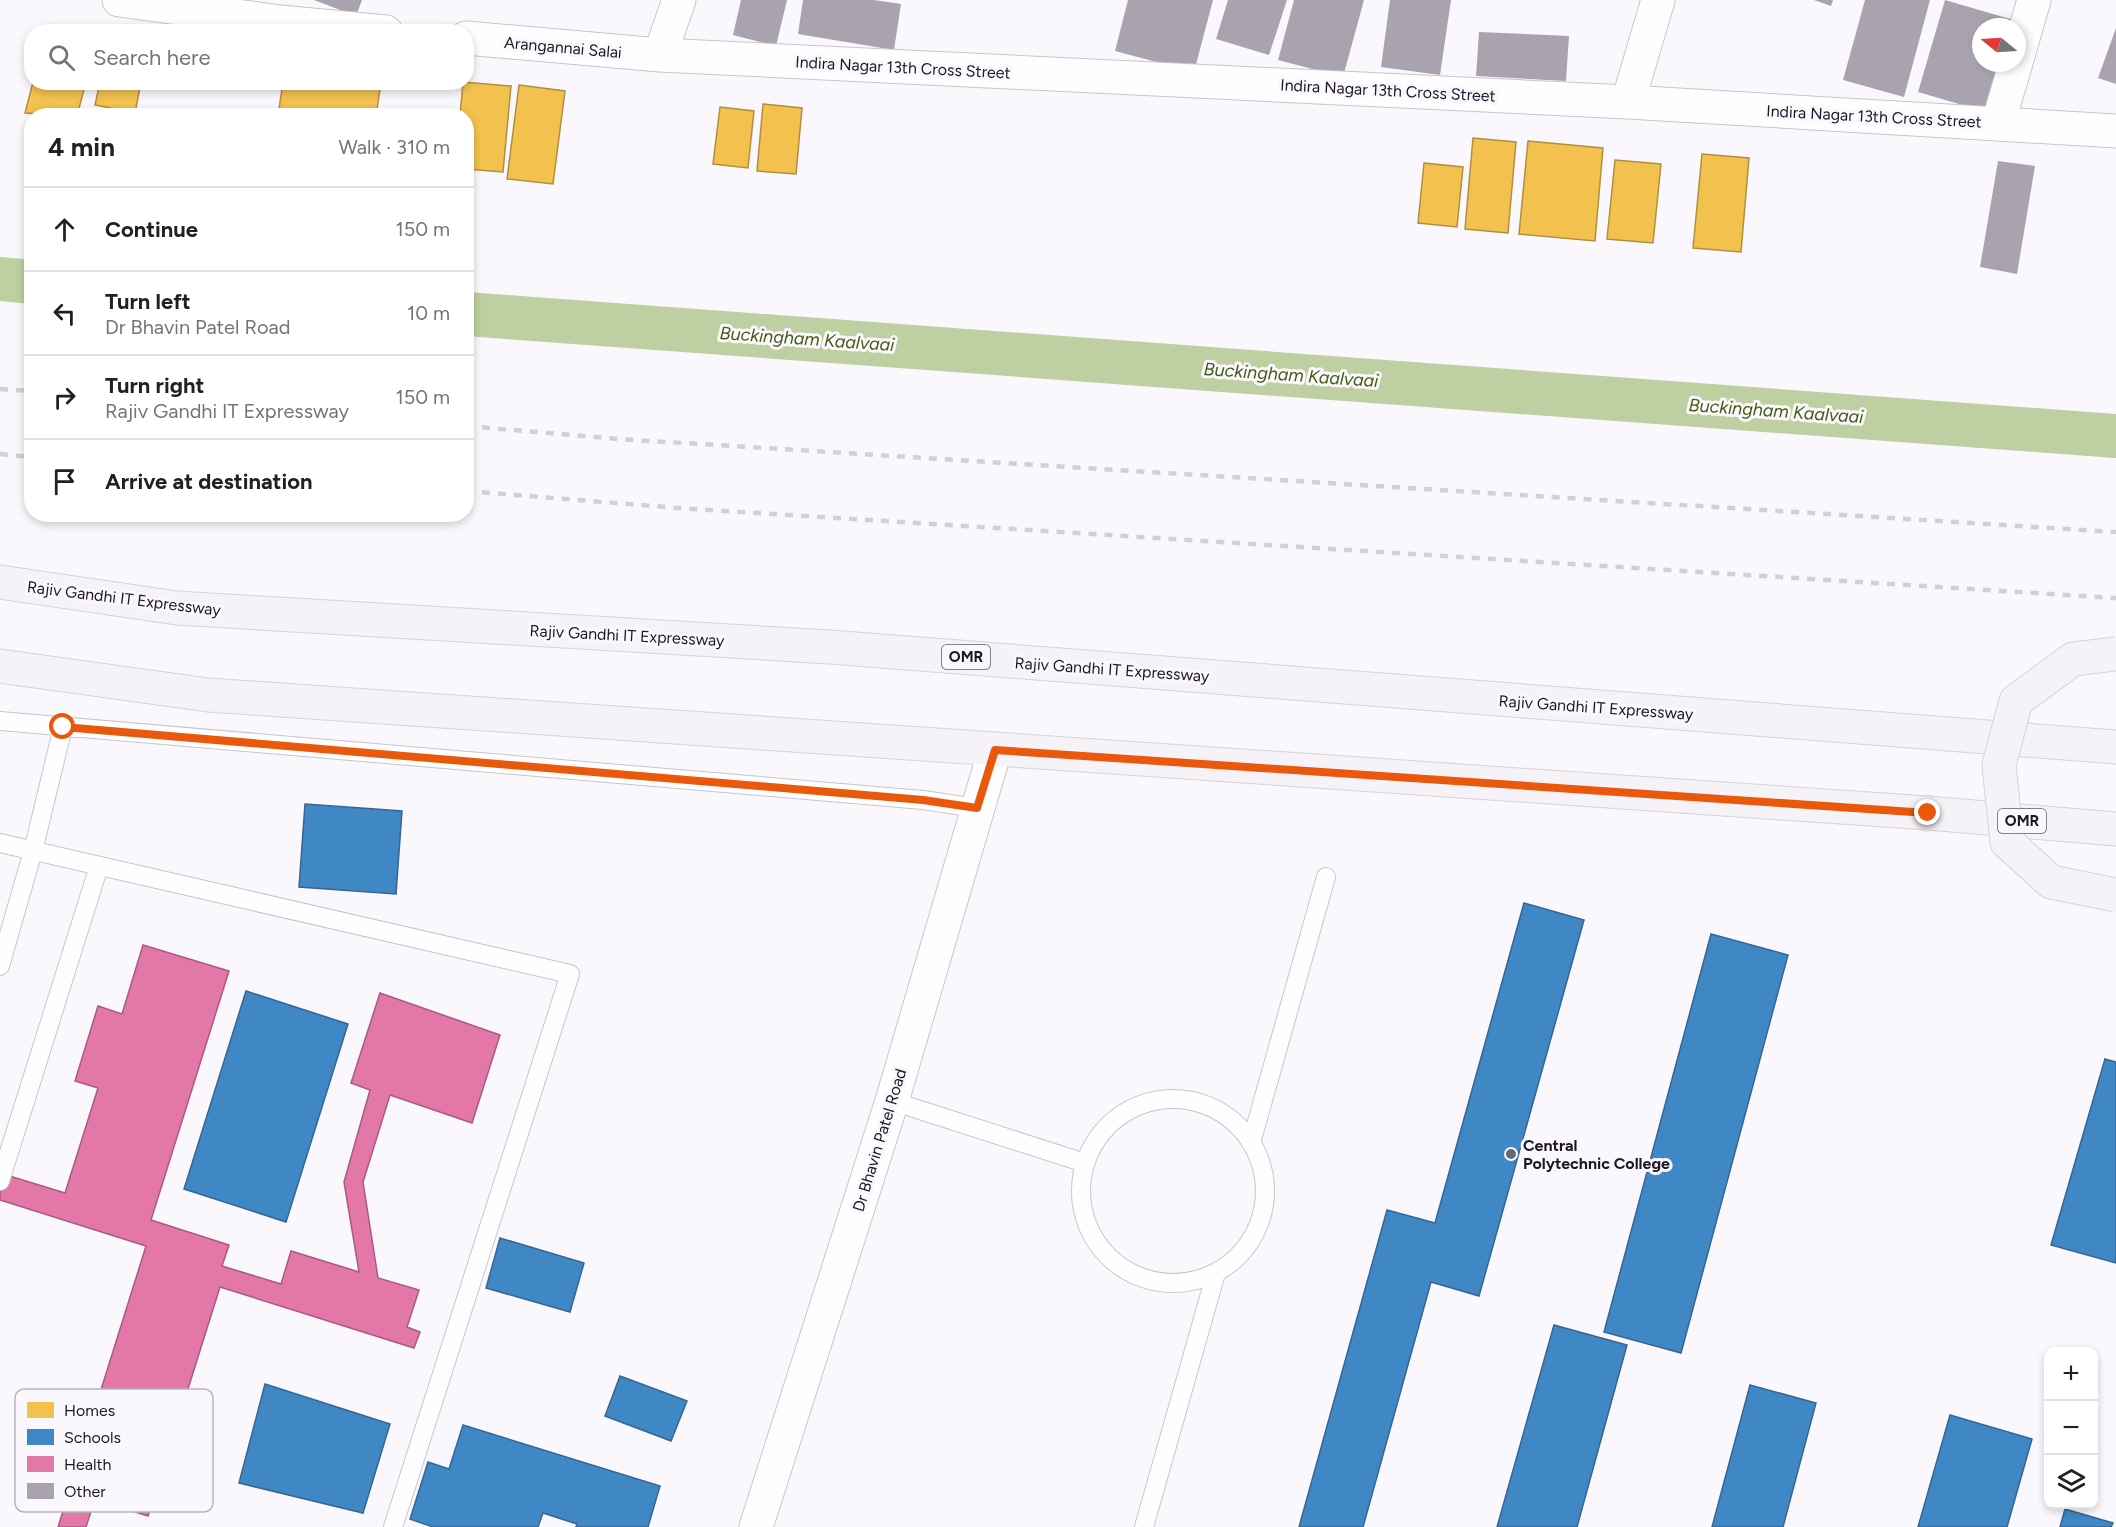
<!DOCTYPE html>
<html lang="en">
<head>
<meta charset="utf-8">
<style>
  :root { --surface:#fff; --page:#f2f2f2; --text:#202124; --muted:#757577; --line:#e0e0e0 }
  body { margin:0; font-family:Figtree,sans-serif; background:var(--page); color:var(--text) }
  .controls { position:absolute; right:18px; bottom:18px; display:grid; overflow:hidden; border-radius:12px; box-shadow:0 3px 9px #0003 }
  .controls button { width:54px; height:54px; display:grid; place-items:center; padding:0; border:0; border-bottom:2px solid var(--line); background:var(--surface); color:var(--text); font:30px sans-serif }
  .compass { position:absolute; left:1972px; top:18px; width:54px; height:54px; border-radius:50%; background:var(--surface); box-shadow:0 3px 9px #0003; rotate:288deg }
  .stop { position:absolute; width:18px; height:18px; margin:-14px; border:4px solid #ea580c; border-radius:50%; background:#fff }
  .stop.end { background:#ea580c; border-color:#fff; box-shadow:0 2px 6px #0008 }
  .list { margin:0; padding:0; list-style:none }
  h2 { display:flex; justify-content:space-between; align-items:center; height:78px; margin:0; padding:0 24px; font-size:26px }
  h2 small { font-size:20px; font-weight:400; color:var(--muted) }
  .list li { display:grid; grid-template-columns:39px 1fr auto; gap:18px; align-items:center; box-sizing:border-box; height:84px; padding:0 24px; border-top:2px solid var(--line) }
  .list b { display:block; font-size:22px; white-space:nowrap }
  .list p { margin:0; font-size:20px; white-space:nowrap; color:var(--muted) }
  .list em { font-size:20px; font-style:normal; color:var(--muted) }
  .icon { flex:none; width:33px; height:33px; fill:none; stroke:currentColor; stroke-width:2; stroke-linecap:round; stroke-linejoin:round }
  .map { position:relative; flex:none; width:2116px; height:1527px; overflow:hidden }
  .search { position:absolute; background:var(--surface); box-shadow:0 3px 9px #0003; left:24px; top:24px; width:450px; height:66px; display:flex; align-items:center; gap:15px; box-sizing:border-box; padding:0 21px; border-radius:24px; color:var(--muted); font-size:22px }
  .panel { position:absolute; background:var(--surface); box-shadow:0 3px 9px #0003; left:24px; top:108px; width:450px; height:414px; border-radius:24px }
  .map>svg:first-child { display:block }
  .homes { fill:#f2c14e; stroke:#b28e41; stroke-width:1.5 }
  .schools { fill:#3f88c5; stroke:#356694; stroke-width:1.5 }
  .health { fill:#e377a8; stroke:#a85a80; stroke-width:1.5 }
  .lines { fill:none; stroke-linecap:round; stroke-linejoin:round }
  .canal { stroke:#becfa1; stroke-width:44 }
  .building { fill:#a9a3b0 }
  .service-casing { stroke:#c8c5cc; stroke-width:20 }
  .minor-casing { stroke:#c8c5cc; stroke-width:35 }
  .primary-casing { stroke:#d5d3d7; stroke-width:35 }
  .service { stroke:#fefeff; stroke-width:18 }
  .minor { stroke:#fefeff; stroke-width:33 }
  .primary { stroke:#f5f2f8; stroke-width:33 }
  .rail { stroke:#d1d0d2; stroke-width:4.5; stroke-dasharray:8 8; stroke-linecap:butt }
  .primary-bridge-casing { stroke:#d5d3d7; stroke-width:35; stroke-linecap:butt }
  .primary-bridge { stroke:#f5f2f8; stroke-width:33 }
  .route { stroke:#ea580c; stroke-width:8 }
  .poi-dot { fill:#6a666f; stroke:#faf7fd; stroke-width:2 }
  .labels { text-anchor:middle; stroke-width:6; stroke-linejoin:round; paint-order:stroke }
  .shield { fill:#faf7fd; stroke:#5f5a64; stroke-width:1.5 }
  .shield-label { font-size:15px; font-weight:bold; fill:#1d1723 }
  .street-label { font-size:16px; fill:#1d1723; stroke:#faf7fd }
  .poi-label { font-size:16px; font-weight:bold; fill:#1d1723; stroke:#faf7fd; text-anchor:start }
  .water-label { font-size:18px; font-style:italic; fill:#455a12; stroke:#faf7fd }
  .key { fill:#faf7fd; stroke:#b8b4bc; stroke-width:1.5 }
  .key-label { font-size:16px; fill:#1d1723 }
</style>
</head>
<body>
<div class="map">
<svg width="2116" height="1527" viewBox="0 0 2116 1527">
  <rect width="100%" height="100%" fill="#faf8fc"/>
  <path class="homes" d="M112 25 145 32H110Z
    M33 82H86L77 116 25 113Z
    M100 82H141L135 113 95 105Z
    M283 82H381L376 116H278Z
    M463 82 511 86 503 172 466 169V116H460Z
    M519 85 565 91 553 184 507 179Z
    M763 104 802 108 796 174 757 171Z
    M720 107 754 111 748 168 713 164Z
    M1473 138 1516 142 1508 233 1465 229Z
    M1528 141 1603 148 1595 241 1519 234Z
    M1702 154 1749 158 1741 252 1693 248Z
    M1615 160 1661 164 1653 243 1607 239Z
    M1424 163 1463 167 1457 227 1418 223Z"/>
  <path class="schools" d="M305 804 402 811 396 894 299 887Z
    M1524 903 1584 920 1479 1296 1431 1282 1363 1527H1299L1387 1210 1435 1223Z
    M1711 934 1788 955 1681 1353 1604 1332Z
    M246 991 348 1024 286 1222 184 1189Z
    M2105 1059 2116 1062V1263L2051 1245Z
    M500 1238 584 1263 570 1312 486 1288Z
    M1554 1325 1627 1345 1577 1527H1497Z
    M620 1376 687 1401 671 1441 605 1416Z
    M265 1384 390 1424 363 1513 239 1483Z
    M1750 1385 1816 1403 1783 1527H1712Z
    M1950 1415 2032 1439 2007 1527H1918Z
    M463 1425 660 1486 648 1527H576L577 1524 543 1513 538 1527H433L410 1519 428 1462 449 1469Z
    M2065 1509 2113 1523 2111 1527H2060Z"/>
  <path class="health" d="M143 945 229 971 151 1220 229 1245 222 1266 281 1284 291 1251 359 1272 344 1182 370 1090 351 1083 380 993 500 1035 472 1123 390 1095 363 1182 378 1278 419 1290 407 1327 420 1332 414 1348 220 1287 148 1516 95 1499 86 1527H58L146 1246 0 1200V1173L65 1193 98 1088 75 1081 98 1006 122 1014Z"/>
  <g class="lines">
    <path class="canal" d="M0 279 32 282
      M466 314 2116 436"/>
  </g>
  <path class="building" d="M314 0H362L356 16Z
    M741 0H787L776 46 733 35Z
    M803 0H874L901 4 894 50 798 34Z
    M1128 0H1213L1194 72 1115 51Z
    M1228 0H1287L1269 55 1216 39Z
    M1294 0H1364L1343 77 1278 60Z
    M1390 0H1451L1440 75 1381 67Z
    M1814 0H1833L1831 6Z
    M1865 0H1930L1904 97 1843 80Z
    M1945 0 2017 21 2015 27H1981V63H2004L1990 113 1918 92Z
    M2116 28V84L2098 78Z
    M1479 32 1569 36 1566 81 1476 76Z
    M1998 161 2035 166 2017 274 1980 267Z"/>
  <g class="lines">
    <defs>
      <path id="service" d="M0 721 923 800 977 808
        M0 843 570 974 393 1527
        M0 966 33 851 63 727
        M1081 1191a92 92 0 1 1 184 0a92 92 0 1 1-184 0Z
        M892 1101 1085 1163
        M1251 1143 1326 877
        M0 1181 99 866
        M1144 1527 1216 1273"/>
      <path id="minor" d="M119 0 280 22 386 32
        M466 38 660 55 1628 102 2116 131
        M660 55 679 0
        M2017 59 2034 0
        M1628 102 1658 0
        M1998 123 2016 63
        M756 1527 892 1101 995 750"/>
      <path id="primary" d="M0 582 177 608 830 647 2116 747
        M0 666 208 695 1928 813 2116 829"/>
    </defs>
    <use href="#service" class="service-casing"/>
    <use href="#minor" class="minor-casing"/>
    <use href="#primary" class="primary-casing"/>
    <use href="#service" class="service"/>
    <use href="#minor" class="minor"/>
    <use href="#primary" class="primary"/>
    <path class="rail" d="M0 389 32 391
      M466 426 619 439 2116 532
      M0 454 32 457
      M466 491 678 508 2116 598"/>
    <defs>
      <path id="primary-bridge" d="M2116 654 2073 659 2016 701 1999 765 2007 842 2051 882 2116 895"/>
    </defs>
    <use href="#primary-bridge" class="primary-bridge-casing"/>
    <use href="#primary-bridge" class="primary-bridge"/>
  </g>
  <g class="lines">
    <path class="route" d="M63 727 923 800 977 808 995 750 1928 813"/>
  </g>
  <circle class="poi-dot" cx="1511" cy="1154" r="6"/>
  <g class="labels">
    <g class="shield">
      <rect x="942" y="645" width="48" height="24" rx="4.5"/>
      <rect x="1998" y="809" width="48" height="24" rx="4.5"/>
    </g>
    <g class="shield-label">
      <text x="966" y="662">OMR</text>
      <text x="2022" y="826">OMR</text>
    </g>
    <g class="street-label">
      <text transform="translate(563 47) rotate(5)" y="6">Arangannai Salai</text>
      <text transform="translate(903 67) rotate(3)" y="6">Indira Nagar 13th Cross Street</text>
      <text transform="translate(1388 90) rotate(3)" y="6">Indira Nagar 13th Cross Street</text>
      <text transform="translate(1874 116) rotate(3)" y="6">Indira Nagar 13th Cross Street</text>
      <text transform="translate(124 598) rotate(7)" y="6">Rajiv Gandhi IT Expressway</text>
      <text transform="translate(627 635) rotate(3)" y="6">Rajiv Gandhi IT Expressway</text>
      <text transform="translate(1112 669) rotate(4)" y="6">Rajiv Gandhi IT Expressway</text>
      <text transform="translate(1596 707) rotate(4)" y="6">Rajiv Gandhi IT Expressway</text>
      <text transform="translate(879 1140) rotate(-73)" y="6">Dr Bhavin Patel Road</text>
    </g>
    <g class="poi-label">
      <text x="1523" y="1151">Central<tspan x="1523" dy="18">Polytechnic College</tspan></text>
    </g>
    <g class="water-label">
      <text transform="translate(807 339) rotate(4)" y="6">Buckingham Kaalvaai</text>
      <text transform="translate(1291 375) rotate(4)" y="6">Buckingham Kaalvaai</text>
      <text transform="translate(1776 411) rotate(4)" y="6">Buckingham Kaalvaai</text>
    </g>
  </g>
  <rect x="15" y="1389" width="198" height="123" rx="9" class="key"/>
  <rect x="27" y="1402" width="27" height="16" fill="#f2c14e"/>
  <rect x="27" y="1429" width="27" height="16" fill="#3f88c5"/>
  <rect x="27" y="1456" width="27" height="16" fill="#e377a8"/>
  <rect x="27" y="1483" width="27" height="16" fill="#a9a3b0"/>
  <g class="key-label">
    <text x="64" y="1416">Homes</text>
    <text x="64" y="1443">Schools</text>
    <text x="64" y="1470">Health</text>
    <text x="64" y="1497">Other</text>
  </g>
</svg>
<div class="controls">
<button>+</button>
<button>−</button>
<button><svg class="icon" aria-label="layers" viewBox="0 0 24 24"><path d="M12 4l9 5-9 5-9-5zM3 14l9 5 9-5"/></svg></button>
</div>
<svg class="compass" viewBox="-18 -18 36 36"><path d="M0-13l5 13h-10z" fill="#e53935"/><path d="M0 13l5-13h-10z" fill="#757577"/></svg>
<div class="stop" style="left:63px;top:727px"></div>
<div class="stop end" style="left:1928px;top:813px"></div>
<div class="search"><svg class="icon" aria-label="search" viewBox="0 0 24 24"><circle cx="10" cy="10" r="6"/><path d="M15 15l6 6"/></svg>Search here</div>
<section class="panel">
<h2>4 min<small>Walk · 310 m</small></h2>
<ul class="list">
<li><svg class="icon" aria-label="ahead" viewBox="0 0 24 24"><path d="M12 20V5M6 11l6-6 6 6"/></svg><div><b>Continue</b></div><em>150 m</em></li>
<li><svg class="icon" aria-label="left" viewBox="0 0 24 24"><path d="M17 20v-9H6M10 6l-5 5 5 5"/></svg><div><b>Turn left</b><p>Dr Bhavin Patel Road</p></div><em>10 m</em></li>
<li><svg class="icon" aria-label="right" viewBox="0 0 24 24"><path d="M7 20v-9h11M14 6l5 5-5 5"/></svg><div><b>Turn right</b><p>Rajiv Gandhi IT Expressway</p></div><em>150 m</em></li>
<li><svg class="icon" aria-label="arrive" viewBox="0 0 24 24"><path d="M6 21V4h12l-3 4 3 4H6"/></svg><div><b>Arrive at destination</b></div></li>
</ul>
</section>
</div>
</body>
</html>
